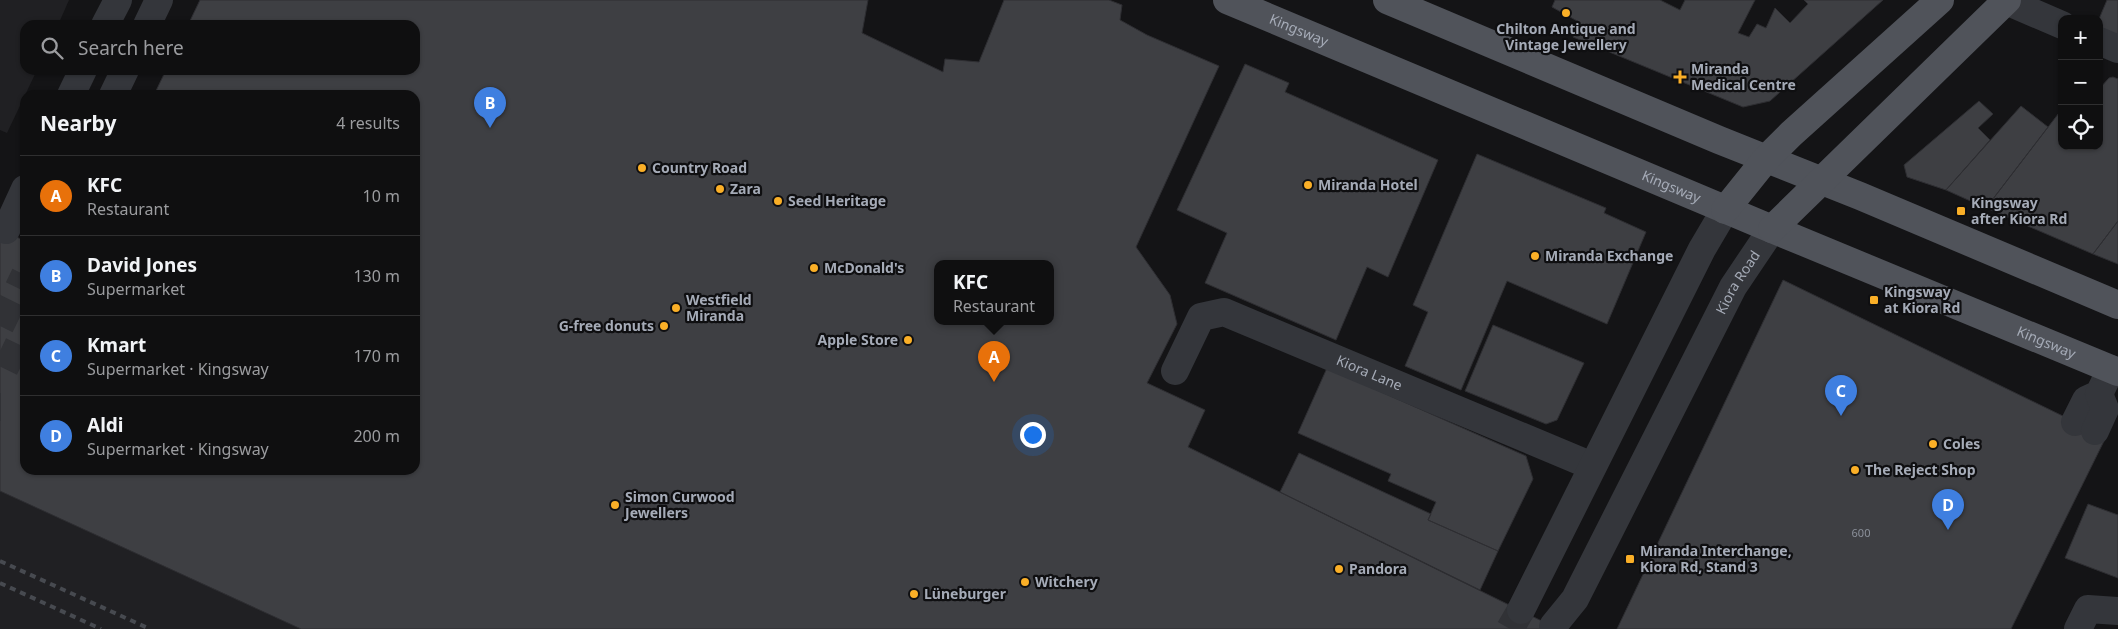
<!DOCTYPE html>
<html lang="en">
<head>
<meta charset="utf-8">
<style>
  :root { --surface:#0f0f10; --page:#1d1d1e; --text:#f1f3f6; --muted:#9b9c9f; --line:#2f2f30; --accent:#b45309 }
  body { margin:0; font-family:"Noto Sans",sans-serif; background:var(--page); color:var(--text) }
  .controls { position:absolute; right:15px; top:15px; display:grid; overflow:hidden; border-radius:10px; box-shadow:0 1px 4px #0004 }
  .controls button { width:45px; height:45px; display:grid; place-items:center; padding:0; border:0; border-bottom:1px solid var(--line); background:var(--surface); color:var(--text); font:25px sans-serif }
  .you { position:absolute; left:1032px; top:434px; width:18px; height:18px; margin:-12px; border:4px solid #fff; border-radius:50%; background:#1a73e8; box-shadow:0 0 0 8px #1a73e833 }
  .badge { display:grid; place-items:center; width:32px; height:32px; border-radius:50%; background:var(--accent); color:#fff; font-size:16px; font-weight:700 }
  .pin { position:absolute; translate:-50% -41px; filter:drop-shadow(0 1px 2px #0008) }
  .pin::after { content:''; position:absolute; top:26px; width:18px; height:15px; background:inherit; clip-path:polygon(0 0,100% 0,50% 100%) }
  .popup { position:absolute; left:934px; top:260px; width:120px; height:65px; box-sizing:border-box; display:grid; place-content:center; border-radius:10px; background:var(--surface); filter:drop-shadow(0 1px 4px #0005); font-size:16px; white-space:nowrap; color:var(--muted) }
  .popup b { font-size:19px; color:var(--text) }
  .popup::after { content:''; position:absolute; left:50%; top:100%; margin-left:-10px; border:10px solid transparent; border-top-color:var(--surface) }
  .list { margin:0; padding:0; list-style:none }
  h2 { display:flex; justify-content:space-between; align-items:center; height:65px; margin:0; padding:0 20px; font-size:21px }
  h2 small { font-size:16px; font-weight:400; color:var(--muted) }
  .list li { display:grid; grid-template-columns:32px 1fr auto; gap:15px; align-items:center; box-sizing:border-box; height:80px; padding:0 20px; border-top:1px solid var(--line) }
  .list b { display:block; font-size:19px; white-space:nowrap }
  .list p { margin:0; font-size:16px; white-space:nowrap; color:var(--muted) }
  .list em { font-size:16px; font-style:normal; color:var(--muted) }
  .icon { flex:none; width:28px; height:28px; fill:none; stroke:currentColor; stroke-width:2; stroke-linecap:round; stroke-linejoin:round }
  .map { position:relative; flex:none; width:2118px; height:629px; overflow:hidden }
  .search { position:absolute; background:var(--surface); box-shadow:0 1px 4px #0004; left:20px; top:20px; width:400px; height:55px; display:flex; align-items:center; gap:12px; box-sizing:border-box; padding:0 18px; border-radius:15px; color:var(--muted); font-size:19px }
  .panel { position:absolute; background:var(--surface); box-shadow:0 1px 4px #0004; left:20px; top:90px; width:400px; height:385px; border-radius:15px }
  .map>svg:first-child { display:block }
  .built { fill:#202023 }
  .building { fill:#3e3f43; stroke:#2e2e32; fill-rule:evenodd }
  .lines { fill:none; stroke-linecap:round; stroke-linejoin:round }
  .minor-tunnel { stroke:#313236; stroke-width:28; stroke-dasharray:28 14; stroke-linecap:butt }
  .minor { stroke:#34363b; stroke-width:28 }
  .major { stroke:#50535a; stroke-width:28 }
  .rail { stroke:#474a50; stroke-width:4; stroke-dasharray:6 5; stroke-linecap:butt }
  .poi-dot { fill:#faaf27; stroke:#0f0f11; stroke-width:2 }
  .labels { text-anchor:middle; stroke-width:4.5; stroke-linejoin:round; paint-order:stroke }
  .number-label { font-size:11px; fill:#8b909a }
  .poi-label { font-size:14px; font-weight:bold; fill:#a5abb7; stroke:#0f0f11; text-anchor:start }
  .street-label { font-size:14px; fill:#a5abb7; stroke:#0f0f11 }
</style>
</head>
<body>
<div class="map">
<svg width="2118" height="629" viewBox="0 0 2118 629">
  <rect width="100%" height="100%" fill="#141416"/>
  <path class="built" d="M0 0H69L58 25H25V70H37L7 133 0 130Z
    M0 491 301 629H0Z"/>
  <path class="building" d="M200 0H868L862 33 943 72 945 59 979 62 1004 0H1109L1122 5 1120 20 1147 35 1219 66 1136 247 1170 295 1177 324 1147 383 1205 410 1188 447 1558 629H301L0 491V229L25 241V470H415V95H154L166 70H415V25H188ZM938 263H1050V321H938Z
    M1555 0H1660L1680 10 1685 0H1755L1738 33 1749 37 1757 24 1766 28 1775 8 1790 23 1808 4 1804 0H1883L1770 101 1743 107 1573 37 1579 22 1552 7Z
    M2107 0H2118V39L2099 32V19Z
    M1245 64 1289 83 1285 92 1438 160 1388 277 1367 267 1336 340 1205 283 1227 233 1177 210Z
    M2113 77 2118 79V221L2093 254 1986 208 2062 109V146H2099V89L2109 78Z
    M1979 101 1993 114 1978 128 1990 140 1946 190 1907 177 1904 165Z
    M2021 106 2048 127 1986 208 1946 190Z
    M1477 154 1606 208 1604 213 1646 232 1607 324 1507 281 1461 390 1405 366 1428 312 1413 305Z
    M2118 221V264L2093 254Z
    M1783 280 2106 437 2011 629H1617Z
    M1493 325 1584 363 1557 420 1546 424 1465 391Z
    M1327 368 1526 456 1533 479 1498 551 1428 520 1436 502 1388 481 1391 474 1298 433Z
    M1299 453 1431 514 1428 520 1498 551 1480 590 1280 492Z
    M2088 504 2118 515V578L2065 558Z"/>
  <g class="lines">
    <path class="minor-tunnel" d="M0 326 25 275
      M0 351 23 362
      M0 407H1
      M1510 629 1521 610"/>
    <g class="minor">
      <path d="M2006 1 2062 25"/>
      <path d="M105 25 118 0"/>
      <path d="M147 25 159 0"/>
      <path d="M2099 41 2118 49"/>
      <path d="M71 95 83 70"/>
      <path d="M113 95 125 70"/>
      <path d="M6 230 25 189"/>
      <path id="s1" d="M1175 371 1201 317 1224 312 1592 466"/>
      <path d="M2075 422 2086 400 2099 394 2111 369"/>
      <path d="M2095 431 2105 409 2099 394"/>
      <path d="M1521 610 1702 249 1725 210"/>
      <path id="s2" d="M1553 626 1575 599 1733 287 1772 229"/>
      <path d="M2078 629 2088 609 2118 611"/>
    </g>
    <g class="major">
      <path id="s3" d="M1227 0 1772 229 2118 372"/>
      <path d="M1387 0 1719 140 1860 196 2118 305"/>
      <path d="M1725 210 1766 159 1791 134 1940 0"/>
      <path d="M1772 229 2007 0"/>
    </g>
    <path class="rail" d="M0 561 150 629
      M0 583 101 629"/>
  </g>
  <g class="poi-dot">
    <circle cx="1566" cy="13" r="5"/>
    <path d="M1677.5 69.5h5v5h5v5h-5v5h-5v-5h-5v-5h5z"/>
    <circle cx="642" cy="168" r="5"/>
    <circle cx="1308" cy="185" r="5"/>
    <circle cx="720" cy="189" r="5"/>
    <circle cx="778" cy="201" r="5"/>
    <rect x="1956" y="206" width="10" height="10" rx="2.5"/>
    <circle cx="1535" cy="256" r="5"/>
    <circle cx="814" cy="268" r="5"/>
    <rect x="1869" y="295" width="10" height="10" rx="2.5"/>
    <circle cx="676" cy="308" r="5"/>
    <circle cx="664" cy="326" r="5"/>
    <circle cx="908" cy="340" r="5"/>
    <circle cx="1933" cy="444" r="5"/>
    <circle cx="1855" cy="470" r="5"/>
    <circle cx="615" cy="505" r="5"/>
    <rect x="1625" y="554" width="10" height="10" rx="2.5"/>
    <circle cx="1339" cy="569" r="5"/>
    <circle cx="1025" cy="582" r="5"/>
    <circle cx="914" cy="594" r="5"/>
  </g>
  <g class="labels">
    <g class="number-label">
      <text x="1861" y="537">600</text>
    </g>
    <g class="poi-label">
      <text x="1566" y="34" text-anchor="middle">Chilton Antique and<tspan x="1566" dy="16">Vintage Jewellery</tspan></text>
      <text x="1691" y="74">Miranda<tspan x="1691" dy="16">Medical Centre</tspan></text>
      <text x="652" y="173">Country Road</text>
      <text x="1318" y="190">Miranda Hotel</text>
      <text x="730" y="194">Zara</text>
      <text x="788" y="206">Seed Heritage</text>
      <text x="1971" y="208">Kingsway<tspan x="1971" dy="16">after Kiora Rd</tspan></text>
      <text x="1545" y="261">Miranda Exchange</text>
      <text x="824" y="273">McDonald's</text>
      <text x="1884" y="297">Kingsway<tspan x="1884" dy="16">at Kiora Rd</tspan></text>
      <text x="686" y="305">Westfield<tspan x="686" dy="16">Miranda</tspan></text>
      <text x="654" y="331" text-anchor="end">G-free donuts</text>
      <text x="898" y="345" text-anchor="end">Apple Store</text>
      <text x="1943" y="449">Coles</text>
      <text x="1865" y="475">The Reject Shop</text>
      <text x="625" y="502">Simon Curwood<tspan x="625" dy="16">Jewellers</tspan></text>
      <text x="1640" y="556">Miranda Interchange,<tspan x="1640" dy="16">Kiora Rd, Stand 3</tspan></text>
      <text x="1349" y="574">Pandora</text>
      <text x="1035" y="587">Witchery</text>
      <text x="924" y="599">Lüneburger</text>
    </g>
    <g class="street-label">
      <text dy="5" stroke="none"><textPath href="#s3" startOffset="78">Kingsway</textPath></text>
      <text dy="5" stroke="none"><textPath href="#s3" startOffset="482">Kingsway</textPath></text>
      <text dy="5" stroke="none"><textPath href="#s2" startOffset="391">Kiora Road</textPath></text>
      <text dy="5" stroke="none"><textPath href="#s3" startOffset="888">Kingsway</textPath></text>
      <text dy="5" stroke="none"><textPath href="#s1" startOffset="241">Kiora Lane</textPath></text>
    </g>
  </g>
</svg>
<div class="controls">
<button>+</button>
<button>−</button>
<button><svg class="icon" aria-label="locate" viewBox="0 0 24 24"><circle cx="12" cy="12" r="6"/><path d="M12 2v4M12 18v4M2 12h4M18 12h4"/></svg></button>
</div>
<div class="you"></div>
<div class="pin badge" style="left:994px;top:382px;background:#e8710a">A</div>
<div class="popup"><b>KFC</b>Restaurant</div>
<div class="pin badge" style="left:490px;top:128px;background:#3f7fe0">B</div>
<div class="pin badge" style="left:1841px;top:416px;background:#3f7fe0">C</div>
<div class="pin badge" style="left:1948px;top:530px;background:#3f7fe0">D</div>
<div class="search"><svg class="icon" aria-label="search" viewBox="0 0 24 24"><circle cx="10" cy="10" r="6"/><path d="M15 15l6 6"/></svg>Search here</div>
<section class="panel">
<h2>Nearby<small>4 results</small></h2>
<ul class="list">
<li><span class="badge" style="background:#e8710a">A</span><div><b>KFC</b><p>Restaurant</p></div><em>10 m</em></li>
<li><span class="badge" style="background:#3f7fe0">B</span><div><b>David Jones</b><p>Supermarket</p></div><em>130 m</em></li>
<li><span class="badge" style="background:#3f7fe0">C</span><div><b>Kmart</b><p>Supermarket · Kingsway</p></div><em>170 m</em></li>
<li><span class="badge" style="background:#3f7fe0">D</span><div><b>Aldi</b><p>Supermarket · Kingsway</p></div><em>200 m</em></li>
</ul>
</section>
</div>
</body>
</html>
